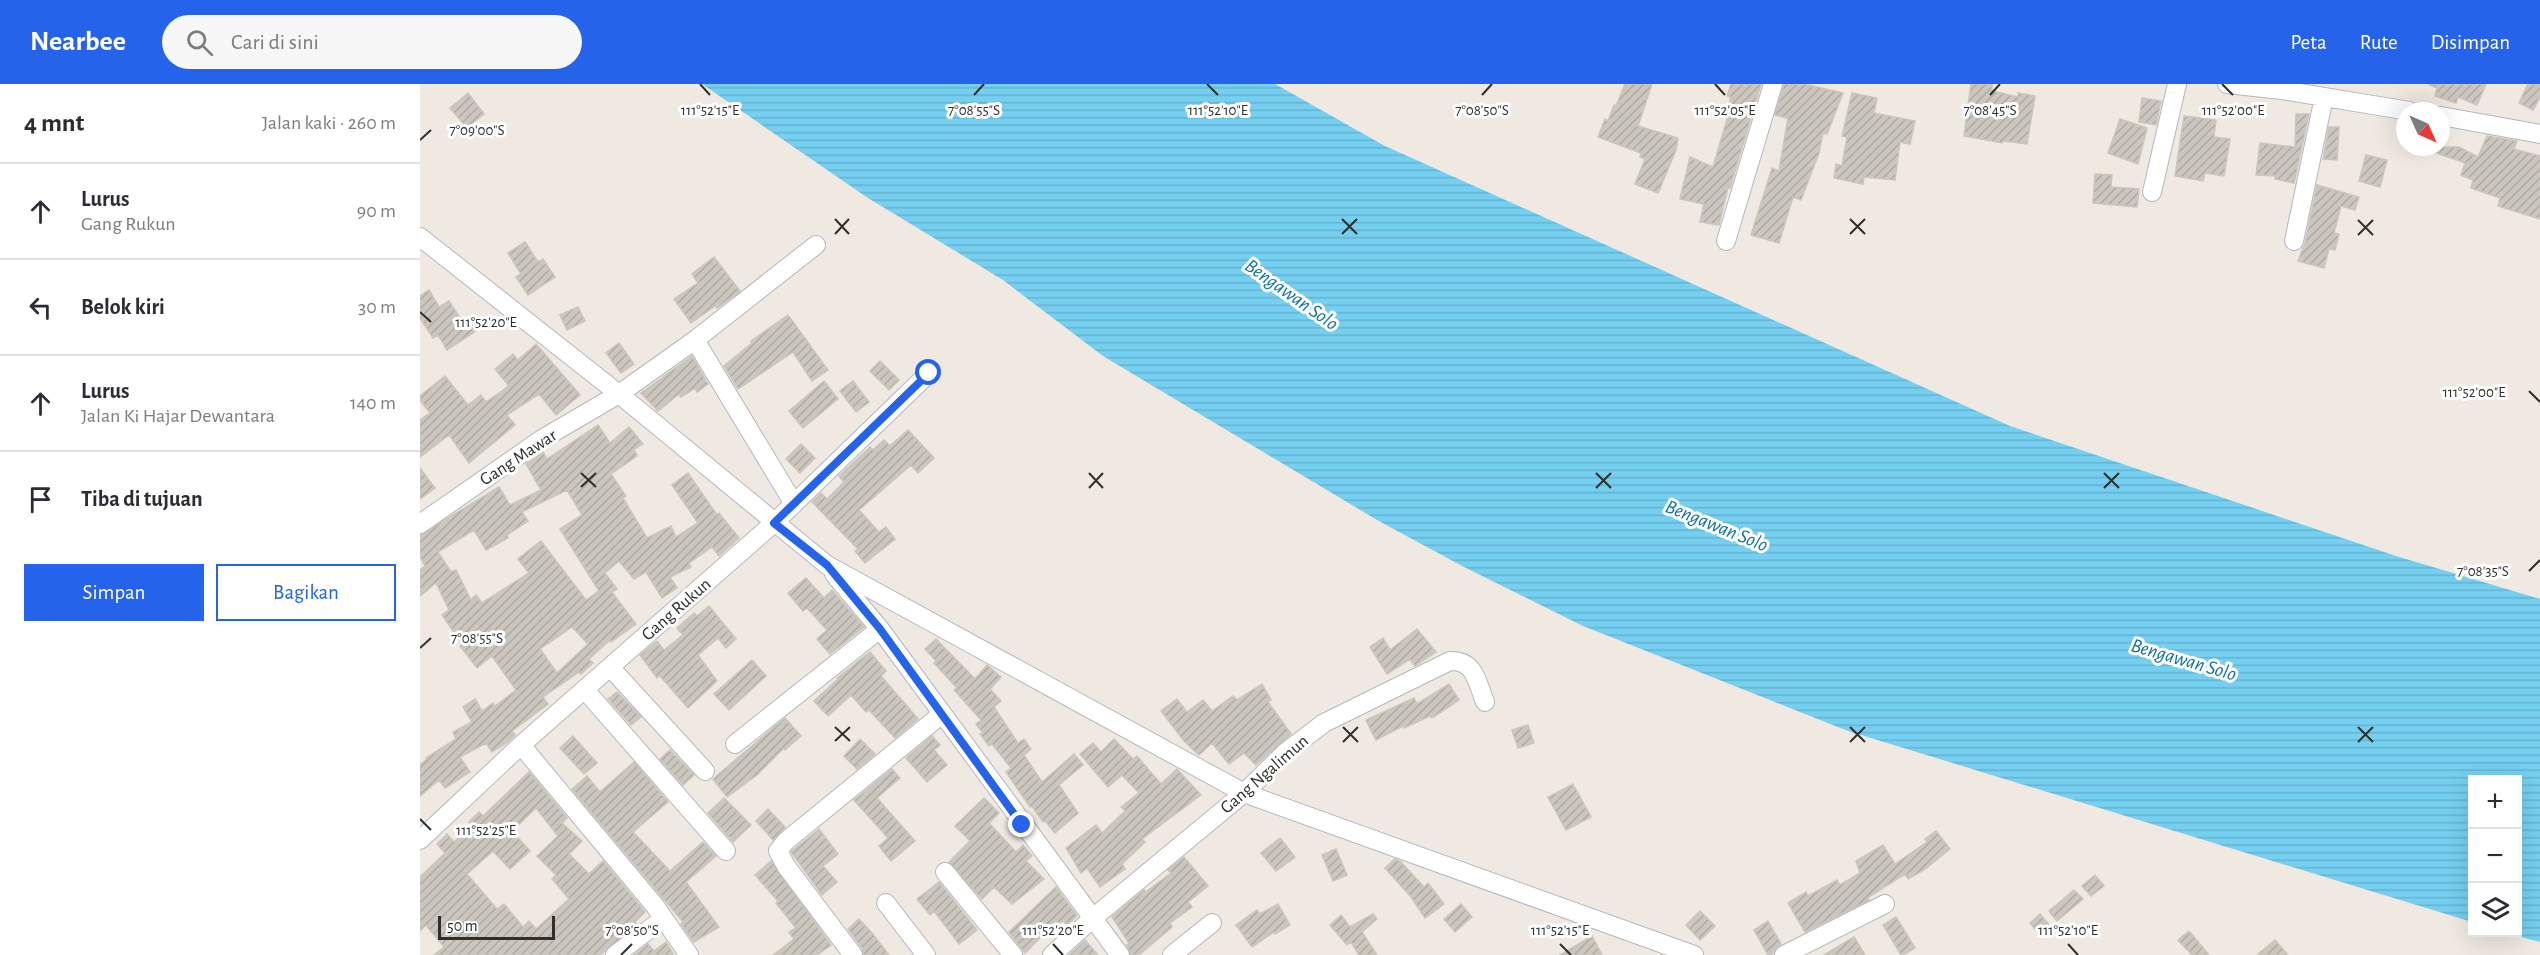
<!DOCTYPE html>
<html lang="id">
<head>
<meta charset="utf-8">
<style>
  :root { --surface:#fff; --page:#f7f7f7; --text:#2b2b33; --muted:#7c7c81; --line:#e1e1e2; --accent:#2563eb }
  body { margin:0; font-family:"Alegreya Sans",sans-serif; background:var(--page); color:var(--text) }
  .controls { position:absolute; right:18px; bottom:18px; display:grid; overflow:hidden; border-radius:0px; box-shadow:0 6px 24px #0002 }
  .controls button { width:54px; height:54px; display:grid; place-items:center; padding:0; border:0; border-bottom:2px solid var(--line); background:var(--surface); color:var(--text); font:30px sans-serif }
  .compass { position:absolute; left:1976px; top:18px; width:54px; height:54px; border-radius:50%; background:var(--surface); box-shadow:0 6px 24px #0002; rotate:135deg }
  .scale { position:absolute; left:18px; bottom:15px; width:117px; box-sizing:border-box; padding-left:6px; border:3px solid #2e2e2e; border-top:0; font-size:16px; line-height:21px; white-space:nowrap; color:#2e2e2e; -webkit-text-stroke:4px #fff; paint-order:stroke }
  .stop { position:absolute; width:18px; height:18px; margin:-14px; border:4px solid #2563eb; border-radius:50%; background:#fff }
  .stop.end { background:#2563eb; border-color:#fff; box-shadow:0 2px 6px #0008 }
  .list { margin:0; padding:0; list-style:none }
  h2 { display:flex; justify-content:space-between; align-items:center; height:78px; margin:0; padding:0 24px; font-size:26px }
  h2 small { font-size:20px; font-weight:400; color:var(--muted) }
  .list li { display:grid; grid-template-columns:39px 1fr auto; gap:18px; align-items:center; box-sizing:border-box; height:96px; padding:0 24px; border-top:2px solid var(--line) }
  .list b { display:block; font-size:22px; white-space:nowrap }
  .list p { margin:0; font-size:20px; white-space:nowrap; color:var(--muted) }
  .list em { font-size:20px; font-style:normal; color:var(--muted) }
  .actions { display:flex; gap:12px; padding:18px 24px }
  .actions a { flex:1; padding:14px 0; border:2px solid var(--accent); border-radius:0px; text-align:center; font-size:21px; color:var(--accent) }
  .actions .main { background:var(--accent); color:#fff }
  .icon { flex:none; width:33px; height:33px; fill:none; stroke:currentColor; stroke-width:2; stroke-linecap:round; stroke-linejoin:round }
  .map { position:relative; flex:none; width:2120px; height:871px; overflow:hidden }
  header { display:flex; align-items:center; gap:36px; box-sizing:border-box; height:84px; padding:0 30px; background:var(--accent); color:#fff }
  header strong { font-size:28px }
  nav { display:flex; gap:33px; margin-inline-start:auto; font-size:21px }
  .search { width:420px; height:54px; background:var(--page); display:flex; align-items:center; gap:15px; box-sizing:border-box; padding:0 21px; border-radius:33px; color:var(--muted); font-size:22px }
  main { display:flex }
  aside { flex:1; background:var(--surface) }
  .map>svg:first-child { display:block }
  .water { fill:url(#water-rules) }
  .building { fill:url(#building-hatch); stroke:#cbc5ba; stroke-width:1.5; fill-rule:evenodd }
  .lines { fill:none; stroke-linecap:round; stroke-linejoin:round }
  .minor-casing { stroke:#b4b7c1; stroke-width:20 }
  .minor { stroke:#fff; stroke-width:18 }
  .route { stroke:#2563eb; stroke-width:8 }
  .ticks { fill:none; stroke:#2e2e2e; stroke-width:2 }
  .labels { text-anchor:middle; stroke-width:6; stroke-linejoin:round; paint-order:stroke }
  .street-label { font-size:18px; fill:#2e2e2e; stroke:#fff }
  .water-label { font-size:20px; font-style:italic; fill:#0d6fa3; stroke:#fff }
  .ticks-label { font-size:15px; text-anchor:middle; fill:#2e2e2e; stroke:#fff; stroke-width:6; stroke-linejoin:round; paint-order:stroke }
</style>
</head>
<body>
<header>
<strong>Nearbee</strong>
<div class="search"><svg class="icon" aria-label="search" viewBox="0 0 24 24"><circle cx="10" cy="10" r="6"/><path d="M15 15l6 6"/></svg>Cari di sini</div>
<nav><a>Peta</a><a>Rute</a><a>Disimpan</a></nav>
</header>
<main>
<aside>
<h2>4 mnt<small>Jalan kaki · 260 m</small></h2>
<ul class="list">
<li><svg class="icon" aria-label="ahead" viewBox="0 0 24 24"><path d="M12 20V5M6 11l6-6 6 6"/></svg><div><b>Lurus</b><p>Gang Rukun</p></div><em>90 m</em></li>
<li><svg class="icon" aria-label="left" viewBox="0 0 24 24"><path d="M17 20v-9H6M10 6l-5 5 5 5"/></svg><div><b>Belok kiri</b></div><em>30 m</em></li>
<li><svg class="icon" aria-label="ahead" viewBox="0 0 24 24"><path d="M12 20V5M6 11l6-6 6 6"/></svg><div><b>Lurus</b><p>Jalan Ki Hajar Dewantara</p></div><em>140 m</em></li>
<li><svg class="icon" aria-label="arrive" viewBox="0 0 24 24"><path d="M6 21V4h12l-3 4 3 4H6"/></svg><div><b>Tiba di tujuan</b></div></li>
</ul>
<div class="actions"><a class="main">Simpan</a><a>Bagikan</a></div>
</aside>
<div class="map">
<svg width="2120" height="871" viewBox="0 0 2120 871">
  <defs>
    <pattern id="water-rules" width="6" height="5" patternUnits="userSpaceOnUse" patternTransform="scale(1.5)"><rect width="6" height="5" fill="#75cff0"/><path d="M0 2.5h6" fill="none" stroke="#66b2ce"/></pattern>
    <pattern id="building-hatch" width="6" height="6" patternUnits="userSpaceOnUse" patternTransform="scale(1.5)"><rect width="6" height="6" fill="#cbc7bf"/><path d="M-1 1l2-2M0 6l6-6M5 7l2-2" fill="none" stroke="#afaba4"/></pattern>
  </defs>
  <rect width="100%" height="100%" fill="#efe9e1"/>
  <path class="water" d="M282 0H855L965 62 1590 342 1976 472 2120 515V858L2086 849 2098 848V696H2052V838L1428 647 1163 542 1044 483 957 436 683 272 583 196 448 114Z"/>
  <path class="building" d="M1205 0H1232L1218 42 1258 54 1256 66 1238 109 1215 100 1225 75 1220 73 1221 69 1178 53 1185 35 1188 37 1194 21 1196 22Z
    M1311 0H1341L1310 104 1308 103 1299 141 1280 138 1284 120 1260 115 1270 73 1293 83 1308 32 1305 31 1311 13 1307 12Z
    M1364 0H1384L1423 9 1407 50 1403 49 1399 69 1381 116 1373 113 1359 159 1331 151 1352 84 1359 87 1368 34 1355 31Z
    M1551 0H1572V7L1598 13V9L1615 12 1607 60 1583 57 1582 59 1544 52Z
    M2008 0H2066L2057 21 2038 13 2036 19 2015 12 2017 4Z
    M2108 0H2120V13L2113 26 2099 19Z
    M48 9 64 30 47 44 30 24Z
    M1432 9 1457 14 1454 29 1495 37 1490 60 1480 58 1475 96 1444 93 1443 100 1414 94 1416 80 1422 82 1427 53 1422 52Z
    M1722 14 1741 17 1736 41 1719 38Z
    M1876 30H1889L1874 99 1855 95 1856 92 1836 91 1840 59 1875 63Z
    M1764 32 1796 36 1794 53 1810 55 1804 92 1785 89 1783 97 1755 92Z
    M1700 35 1727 44 1718 80 1688 69Z
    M1909 43H1919L1917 76 1903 75Z
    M2067 52 2097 57 2094 65 2120 72V135L2078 122 2080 114 2051 104 2053 96 2041 91 2045 79 2005 65V63H2039L2058 73Z
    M1946 71 1967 76 1960 103 1939 97Z
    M1675 90 1692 91 1691 103 1719 105 1717 123 1673 119Z
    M1897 101 1939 113 1935 126 1921 122 1914 149 1919 150 1915 166 1909 165 1904 184 1878 177 1885 159Z
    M105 158 118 178 123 175 135 193 108 211 96 193 101 190 88 169Z
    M294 173 320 207 297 224 295 222 271 239 254 215 278 199 272 190Z
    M9 206 19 223 29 217 44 240 55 233 62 243 27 266 18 251 13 254 0 234V212Z
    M158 223 165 237 147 246 140 231Z
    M368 231 408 286 392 297 373 268 318 305 304 282 332 259 331 257Z
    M199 259 214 280 201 289 186 269Z
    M116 260 160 311 136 331 119 310 87 331 95 341 49 379 29 351 0 373V336L10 329 0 316V312L25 292 48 321 61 311 66 318 89 302 75 285 93 270 98 276Z
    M272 272 288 300 277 308 275 304 261 313 259 310 238 327 221 309Z
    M460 277 479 296 469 306 450 287Z
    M404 297 418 315 383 344 369 327Z
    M433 297 449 318 436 328 420 307Z
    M178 341 190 359 209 343 223 360 214 365 217 372 191 390 206 412 203 414 227 454 251 442 256 453 278 439 252 401 268 389 297 431 299 429 319 454 299 472 292 463 269 479 271 483 250 493 257 504 242 514 226 488 214 495 199 477 185 489 197 505 192 508 216 540 191 558 190 556 169 575 173 579 161 590 159 588 123 613 128 620 92 647 95 651 88 658 72 668 66 659 40 673 50 688 25 704 19 696 0 712V681L7 675 6 674 36 655 33 648 52 638 43 623 55 615 62 627 73 619 75 622 96 606 72 572 57 584 40 562 42 560 22 531 29 526 16 499 0 512V486L5 482 0 472V451L79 403 90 421 121 406 106 380 123 368 127 375ZM147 406 162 431 140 445 179 507 166 516 121 457 98 475 109 489 62 519 56 511 51 516 36 486 31 488 18 468 54 446 66 466 88 454 87 451 108 437 102 428ZM152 543 168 560 137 589 120 565Z
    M488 346 514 374 498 389 491 381 439 426 459 448 466 443 475 455 445 479 435 467 438 465 392 418 401 409 407 415 424 398 419 392 450 363 453 366 464 356 470 362Z
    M381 360 395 374 380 389 366 375Z
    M0 384 15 404 0 415Z
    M386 494 404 514 412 506 444 543 410 570 397 555 407 546 387 524 383 527 368 509Z
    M289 522 316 555 306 564 298 554 278 571 297 597 268 624 240 592 237 594 220 571 237 557 244 566 263 551 257 544 274 529 277 532Z
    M997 545 1016 568 995 582 990 575 967 590 950 563 963 554 970 566Z
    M516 555 555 595 567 581 581 593 570 605 581 617 574 623 598 659 604 655 611 665 604 671 622 698 654 670 663 681 639 701 658 729 635 749 625 737 623 738 612 722 610 723 586 688 591 684 572 660 569 662 560 650 563 649 556 640 561 636 534 606 537 604 514 579 516 577 505 565Z
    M450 568 466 587 461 592 498 635 475 654 449 626 446 628 431 611 408 632 394 617 418 595 417 594Z
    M332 576 346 592 309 626 294 610Z
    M842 600 851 616 848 618 871 650 836 681 824 669 809 680 792 659 779 671 764 657 741 627 757 615 767 628 783 616 792 627 813 612 817 616Z
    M1029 600 1039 616 1012 634 1010 632 984 644 983 642 956 656 946 636 994 614 997 620Z
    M197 608 221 633 211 641 188 615Z
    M365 634 381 652 365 666 364 664 337 691 307 713 293 695Z
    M1108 641 1114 659 1098 664 1092 646Z
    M153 652 177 679 164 690 140 664Z
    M512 652 520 661 514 666 527 681 507 698 486 674Z
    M440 655 455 670 437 685 424 672Z
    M694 655 713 675 717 672 741 700 757 685 781 711 722 755 725 758 702 780 705 785 680 803 667 784 661 789 646 764 676 741 682 749 705 727 701 723 719 709 702 691 688 703 660 670 673 659 681 668Z
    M250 666 274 691 263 701 240 675Z
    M214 678 248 718 213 748 250 787 283 758 296 772 266 798 299 843 274 858 261 840 263 838 152 705 167 692 180 708Z
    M472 685 480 694 457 714 495 757 471 777 459 762 468 754 434 716Z
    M109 688 147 734 142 739 162 757 149 770 169 790 183 777 225 828 215 838 217 841 180 871H14L24 863 6 841 0 847V793L25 769 17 760 27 750 34 758 52 741 49 738 59 728 63 732ZM116 724 138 752 117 772 136 791 132 795 149 815 116 845 109 837 103 843 84 820 77 825 47 790 73 767 90 785 110 767 92 747Z
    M1153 700 1171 733 1146 746 1128 713Z
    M304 714 331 741 313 758 288 729Z
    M564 714 579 729 569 739 596 768 603 761 612 772 606 777 624 795 592 820 574 803 562 815 529 778 550 757 535 742Z
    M348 725 365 743 353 756 336 737Z
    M399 745 418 770 403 782 417 798 402 811 371 768Z
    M1516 747 1530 765 1504 786 1488 795 1485 790 1447 814 1449 816 1385 848 1368 819 1386 808 1388 812 1417 796 1420 801 1440 789 1436 777 1463 761 1475 780 1507 758 1505 755Z
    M860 754 875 773 856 787 841 769Z
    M916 765 927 791 913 797 902 771Z
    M764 773 788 802 768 818 772 823 750 839 752 843 719 871H711L707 861 709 859 692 833 724 806 726 808 751 789 748 786Z
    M975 775 981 778 1004 803 1008 799 1024 820 1005 834 991 813 965 784Z
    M351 777 411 861 397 871H353L374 855 369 848 376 844 356 819 358 817 335 791Z
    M1675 791 1684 802 1671 812 1662 802Z
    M519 798 557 846 539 860 514 827 510 831 497 815Z
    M636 803 657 832 647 841 643 836 627 851 625 849 605 869 589 848Z
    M1654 806 1663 815 1637 837 1629 827Z
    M858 820 870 841 855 850 854 848 832 863 816 841 837 826 840 830Z
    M1041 820 1052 833 1035 848 1024 835Z
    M1280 827 1295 842 1280 856 1266 841Z
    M953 830 957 835 942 848 957 871H939L931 858 927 861 910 841 921 831 930 843Z
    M1620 830 1629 841 1619 850 1610 839Z
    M1476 833 1495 864 1483 871H1481L1463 841Z
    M439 835 452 849 469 871H444L442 864 428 845Z
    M1348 837 1361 860 1351 871H1348L1334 846Z
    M1769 847 1789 871H1772L1758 856Z
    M1172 852 1182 871H1140Z
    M1434 853 1445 871H1404Z
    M665 856 678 871H649Z
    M1855 856 1868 871H1837Z
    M246 858 254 871H214L228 860 234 867Z"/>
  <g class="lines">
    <defs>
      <path id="minor" d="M1807 0 1862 6 1989 27
        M2021 32 2120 50
        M1732 108 1757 0
        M0 153 199 310 275 256 396 161
        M1306 157 1353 0
        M1874 157 1904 13
        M275 256 374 420
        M0 440 122 355 199 310 407 481 824 709 1274 871
        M414 490 460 545 700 871
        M190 583 285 687
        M165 606 306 767
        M315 660 460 545
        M101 661 235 822 269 871
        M0 756 101 661 354 439 509 289
        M525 788 593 871
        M466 819 506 871
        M195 871 243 835
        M433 871 366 782 358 767 366 757 522 630
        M632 871 673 834 824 709 866 668 904 639 1030 577C1055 576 1057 598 1065 618
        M752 871 792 839
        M1364 871 1465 820"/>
    </defs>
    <use href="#minor" class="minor-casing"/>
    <use href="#minor" class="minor"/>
  </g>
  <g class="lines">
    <path class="route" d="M509 289 354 439 407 481 460 545 602 741"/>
  </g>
  <path class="ticks" d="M280 0 290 11M787 0 798 11M1295 0 1305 11M1802 0 1813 11M554 11 564 0M1062 11 1072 0M1570 11 1580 0M0 56 11 46M415 135 429 150M922 135 937 150M1430 135 1445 150M1938 136 1953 151M415 150 429 135M922 150 937 135M1430 150 1445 135M1938 151 1953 136M0 228 11 238M2109 307 2120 318M161 389 176 403M669 389 683 404M1176 389 1191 404M1684 389 1699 404M161 403 176 389M669 404 683 389M1176 404 1191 389M1684 404 1699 389M2109 487 2120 476M0 564 11 554M415 643 430 657M923 643 938 658M1430 643 1445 658M1938 643 1953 658M415 657 430 643M923 658 938 643M1430 658 1445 643M1938 658 1953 643M0 735 11 746M633 860 643 871M1140 860 1151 871M1648 860 1658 871M201 871 212 860"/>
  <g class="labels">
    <g class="street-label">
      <text transform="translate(98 373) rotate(-33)" y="6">Gang Mawar</text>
      <text transform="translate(256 525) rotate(-41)" y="6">Gang Rukun</text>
      <text transform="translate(844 690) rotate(-41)" y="6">Gang Ngalimun</text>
    </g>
    <g class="water-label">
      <text transform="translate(872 210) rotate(35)" y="7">Bengawan Solo</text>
      <text transform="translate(1297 441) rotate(22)" y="7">Bengawan Solo</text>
      <text transform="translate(1764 575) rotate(16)" y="7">Bengawan Solo</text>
    </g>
  </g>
  <g class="ticks-label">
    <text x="290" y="31">111°52'15"E</text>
    <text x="554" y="31">7°08'55"S</text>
    <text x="798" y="31">111°52'10"E</text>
    <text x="1062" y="31">7°08'50"S</text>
    <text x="1305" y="31">111°52'05"E</text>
    <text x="1570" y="31">7°08'45"S</text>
    <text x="1813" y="31">111°52'00"E</text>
    <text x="57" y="51">7°09'00"S</text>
    <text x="66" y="243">111°52'20"E</text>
    <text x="2054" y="313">111°52'00"E</text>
    <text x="2063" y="492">7°08'35"S</text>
    <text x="57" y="559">7°08'55"S</text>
    <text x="66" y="751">111°52'25"E</text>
    <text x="212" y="851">7°08'50"S</text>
    <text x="633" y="851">111°52'20"E</text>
    <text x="1140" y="851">111°52'15"E</text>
    <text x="1648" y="851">111°52'10"E</text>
  </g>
</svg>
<div class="controls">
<button>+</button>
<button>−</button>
<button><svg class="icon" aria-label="layers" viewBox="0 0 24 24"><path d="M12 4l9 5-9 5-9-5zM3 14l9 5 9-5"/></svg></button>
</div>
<svg class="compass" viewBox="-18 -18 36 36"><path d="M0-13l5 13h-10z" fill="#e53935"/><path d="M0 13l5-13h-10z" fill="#7c7c81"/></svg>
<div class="scale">50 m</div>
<div class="stop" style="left:509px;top:289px"></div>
<div class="stop end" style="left:602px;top:741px"></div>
</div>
</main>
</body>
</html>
